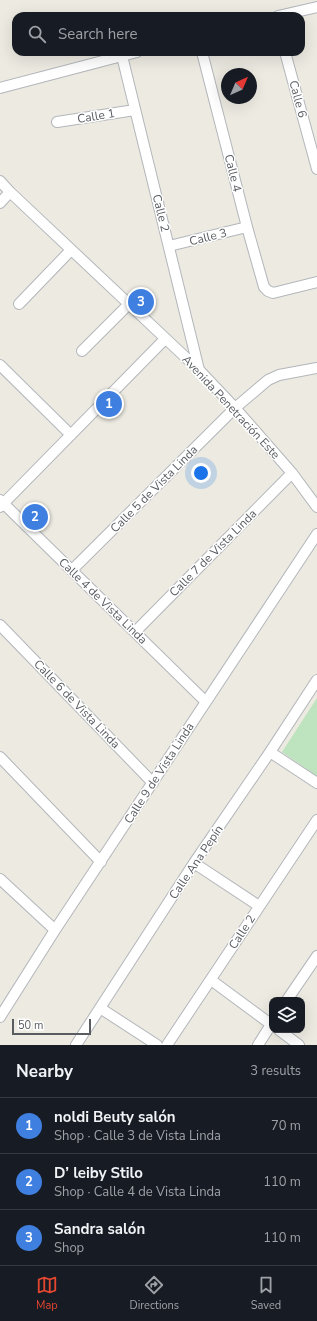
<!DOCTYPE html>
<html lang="en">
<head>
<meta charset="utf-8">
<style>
  :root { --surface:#171b24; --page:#20242c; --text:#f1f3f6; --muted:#9ea1a6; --line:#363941; --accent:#e4462f }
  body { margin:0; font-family:"Nunito Sans",sans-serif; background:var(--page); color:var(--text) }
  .controls { position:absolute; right:12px; bottom:12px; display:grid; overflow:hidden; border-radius:8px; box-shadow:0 4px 16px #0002 }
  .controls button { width:36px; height:36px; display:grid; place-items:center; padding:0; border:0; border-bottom:1px solid var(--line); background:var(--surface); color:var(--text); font:20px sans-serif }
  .compass { position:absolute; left:221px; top:68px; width:36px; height:36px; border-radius:50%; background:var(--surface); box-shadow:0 4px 16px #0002; rotate:44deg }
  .scale { position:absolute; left:12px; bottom:10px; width:79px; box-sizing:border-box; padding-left:4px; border:2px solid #595c61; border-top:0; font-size:11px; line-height:14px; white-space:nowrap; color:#595c61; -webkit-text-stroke:3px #fff; paint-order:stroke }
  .you { position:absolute; left:201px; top:473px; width:14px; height:14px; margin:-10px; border:3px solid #fff; border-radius:50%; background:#1a73e8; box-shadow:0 0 0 6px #1a73e833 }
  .badge { display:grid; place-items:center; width:26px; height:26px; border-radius:50%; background:var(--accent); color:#fff; font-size:13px; font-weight:700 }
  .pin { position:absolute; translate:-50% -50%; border:2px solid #fff; box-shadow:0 1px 4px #0006 }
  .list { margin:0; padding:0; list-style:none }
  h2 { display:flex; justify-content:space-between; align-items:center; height:52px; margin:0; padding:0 16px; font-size:17px }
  h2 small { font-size:13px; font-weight:400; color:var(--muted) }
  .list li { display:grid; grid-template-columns:26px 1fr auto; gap:12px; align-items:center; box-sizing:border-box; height:56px; padding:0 16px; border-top:1px solid var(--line) }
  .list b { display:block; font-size:15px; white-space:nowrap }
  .list p { margin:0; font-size:13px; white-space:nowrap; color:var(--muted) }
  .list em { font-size:13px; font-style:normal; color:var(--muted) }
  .icon { flex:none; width:22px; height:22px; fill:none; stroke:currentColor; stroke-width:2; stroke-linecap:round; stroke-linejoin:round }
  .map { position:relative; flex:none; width:317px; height:1045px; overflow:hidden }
  .search { position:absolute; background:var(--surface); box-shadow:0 4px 16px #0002; left:12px; right:12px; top:12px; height:44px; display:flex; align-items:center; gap:10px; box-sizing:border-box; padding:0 14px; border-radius:12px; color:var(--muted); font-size:15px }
  .sheet { height:220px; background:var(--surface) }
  nav { display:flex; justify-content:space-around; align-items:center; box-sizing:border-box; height:56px; border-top:1px solid var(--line); background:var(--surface); font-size:11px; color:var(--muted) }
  nav a { display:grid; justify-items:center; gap:2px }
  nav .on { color:var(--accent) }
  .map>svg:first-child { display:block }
  .park { fill:#bde3bf }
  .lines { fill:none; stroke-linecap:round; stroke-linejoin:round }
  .street-casing { stroke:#b3b6bb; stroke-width:12 }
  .street { stroke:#fff; stroke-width:10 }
  .labels { text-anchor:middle; stroke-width:3; stroke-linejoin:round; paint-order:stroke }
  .street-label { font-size:12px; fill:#595c61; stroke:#fff }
</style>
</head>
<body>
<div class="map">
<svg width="317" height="1045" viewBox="0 0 317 1045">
  <rect width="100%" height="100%" fill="#eceae1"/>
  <path class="park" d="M317 698V776L282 752Z"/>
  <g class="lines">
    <defs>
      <path id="street" d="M278 16 317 7
        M202 52 247 227 264 287 268 291 273 293 317 282
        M285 52 317 169
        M122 56 199 370
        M0 88 137 52
        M57 122 135 110
        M0 181 10 192 199 370 235 408 292 473 317 507
        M0 203 10 192
        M169 246 247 227
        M19 304 71 250
        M82 351 129 304
        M0 365 71 435
        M0 500 206 702
        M0 507 165 339
        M72 570 235 408 268 380 279 375 317 368
        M0 625 153 783
        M135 632 292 473
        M270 752 317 783
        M0 757 101 862
        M194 863 259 906
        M0 879 55 930
        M211 980 272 1025
        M287 1000 317 956
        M100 1008 157 1045
        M0 1017 55 930 317 534
        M279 1030 299 1045
        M76 1045 194 863 270 752 317 680
        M167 1045 317 820
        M258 1045 272 1023"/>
    </defs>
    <use href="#street" class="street-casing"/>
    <use href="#street" class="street"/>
  </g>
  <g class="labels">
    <g class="street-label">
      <text transform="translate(298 99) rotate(75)" y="4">Calle 6</text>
      <text transform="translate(96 116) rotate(-9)" y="4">Calle 1</text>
      <text transform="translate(233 173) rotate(76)" y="4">Calle 4</text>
      <text transform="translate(161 213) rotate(76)" y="4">Calle 2</text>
      <text transform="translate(208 237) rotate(-14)" y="4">Calle 3</text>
      <text transform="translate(231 407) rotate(47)" y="4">Avenida Penetración Este</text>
      <text transform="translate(154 489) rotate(-45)" y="4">Calle 5 de Vista Linda</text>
      <text transform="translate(213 553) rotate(-45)" y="4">Calle 7 de Vista Linda</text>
      <text transform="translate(103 601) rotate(44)" y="4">Calle 4 de Vista Linda</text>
      <text transform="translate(77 704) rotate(46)" y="4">Calle 6 de Vista Linda</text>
      <text transform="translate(159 773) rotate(-57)" y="4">Calle 9 de Vista Linda</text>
      <text transform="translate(196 862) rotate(-56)" y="4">Calle Ana Pepín</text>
      <text transform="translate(242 932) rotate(-57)" y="4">Calle 2</text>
    </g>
  </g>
</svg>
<div class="controls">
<button><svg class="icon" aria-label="layers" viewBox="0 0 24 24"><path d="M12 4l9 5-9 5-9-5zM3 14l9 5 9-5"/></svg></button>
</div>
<svg class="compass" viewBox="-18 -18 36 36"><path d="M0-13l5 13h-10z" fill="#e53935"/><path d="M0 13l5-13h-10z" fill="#9ea1a6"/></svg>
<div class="scale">50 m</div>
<div class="you"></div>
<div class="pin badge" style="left:109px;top:404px;background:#3f7fe0">1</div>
<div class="pin badge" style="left:35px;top:517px;background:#3f7fe0">2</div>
<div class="pin badge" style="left:141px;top:302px;background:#3f7fe0">3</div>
<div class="search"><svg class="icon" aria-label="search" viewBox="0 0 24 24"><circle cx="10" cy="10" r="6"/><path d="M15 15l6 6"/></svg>Search here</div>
</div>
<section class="sheet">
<h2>Nearby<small>3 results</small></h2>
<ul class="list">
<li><span class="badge" style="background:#3f7fe0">1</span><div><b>noldi Beuty salón</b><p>Shop · Calle 3 de Vista Linda</p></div><em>70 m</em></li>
<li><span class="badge" style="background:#3f7fe0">2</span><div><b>D’ leiby Stilo</b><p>Shop · Calle 4 de Vista Linda</p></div><em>110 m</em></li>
<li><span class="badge" style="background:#3f7fe0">3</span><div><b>Sandra salón</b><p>Shop</p></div><em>110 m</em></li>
</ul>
</section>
<nav>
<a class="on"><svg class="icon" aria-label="map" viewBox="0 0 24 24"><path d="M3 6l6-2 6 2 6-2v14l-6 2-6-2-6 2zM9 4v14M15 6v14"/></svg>Map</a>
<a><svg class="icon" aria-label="directions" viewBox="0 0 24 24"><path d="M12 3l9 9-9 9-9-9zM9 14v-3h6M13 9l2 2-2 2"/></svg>Directions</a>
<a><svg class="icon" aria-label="saved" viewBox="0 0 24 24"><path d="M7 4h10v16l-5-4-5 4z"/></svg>Saved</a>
</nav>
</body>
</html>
